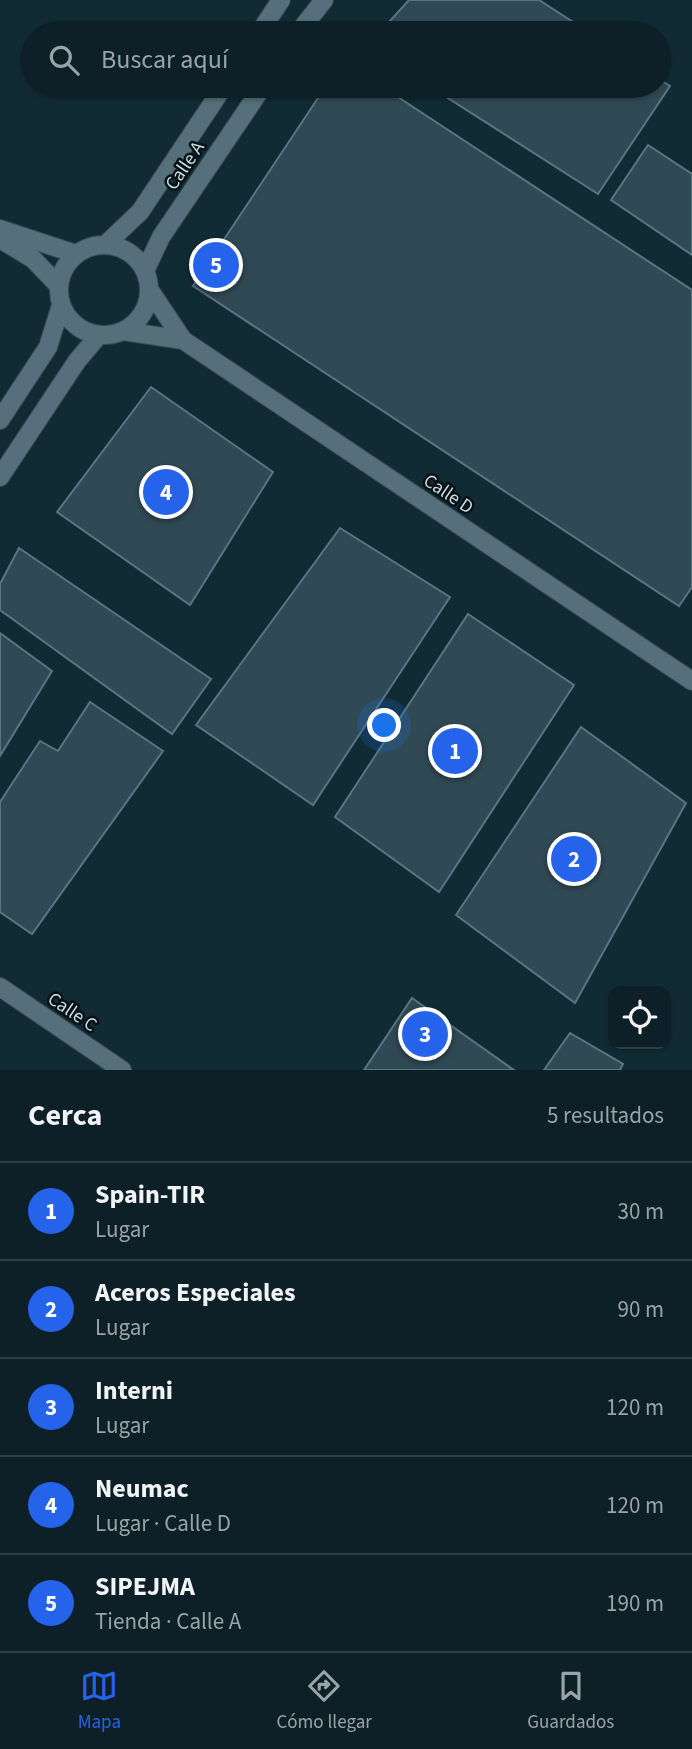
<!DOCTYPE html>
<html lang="es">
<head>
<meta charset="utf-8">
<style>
  :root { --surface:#0d2028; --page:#162830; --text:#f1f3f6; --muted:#9aa3a8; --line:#2d3e45; --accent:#2563eb }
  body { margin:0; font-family:"Source Sans 3",sans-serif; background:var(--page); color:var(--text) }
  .controls { position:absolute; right:21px; bottom:21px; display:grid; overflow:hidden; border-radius:14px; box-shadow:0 2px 5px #0004 }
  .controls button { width:63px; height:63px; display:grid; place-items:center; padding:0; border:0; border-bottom:2px solid var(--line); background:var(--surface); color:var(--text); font:35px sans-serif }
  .you { position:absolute; left:385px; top:726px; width:24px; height:24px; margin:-18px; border:5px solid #fff; border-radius:50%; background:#1a73e8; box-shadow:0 0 0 10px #1a73e833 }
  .badge { display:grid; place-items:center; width:46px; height:46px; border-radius:50%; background:var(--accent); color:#fff; font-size:23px; font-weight:700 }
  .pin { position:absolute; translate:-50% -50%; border:4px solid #fff; box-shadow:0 2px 7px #0006 }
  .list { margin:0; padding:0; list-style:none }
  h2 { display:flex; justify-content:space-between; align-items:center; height:91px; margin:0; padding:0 28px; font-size:30px }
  h2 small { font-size:23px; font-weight:400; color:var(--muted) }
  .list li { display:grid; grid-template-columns:46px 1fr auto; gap:21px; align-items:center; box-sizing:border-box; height:98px; padding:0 28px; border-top:2px solid var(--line) }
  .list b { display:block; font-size:26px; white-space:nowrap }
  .list p { margin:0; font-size:23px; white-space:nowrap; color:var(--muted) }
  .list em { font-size:23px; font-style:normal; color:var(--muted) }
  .icon { flex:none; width:38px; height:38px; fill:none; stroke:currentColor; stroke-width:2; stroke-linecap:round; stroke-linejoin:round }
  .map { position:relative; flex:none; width:692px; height:1070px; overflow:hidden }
  .search { position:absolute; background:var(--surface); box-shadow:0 2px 5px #0004; left:21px; right:21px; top:21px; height:77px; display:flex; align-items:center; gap:18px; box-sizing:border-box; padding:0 24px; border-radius:38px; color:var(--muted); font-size:26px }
  .sheet { height:581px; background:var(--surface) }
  nav { display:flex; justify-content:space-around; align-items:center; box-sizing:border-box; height:98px; border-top:2px solid var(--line); background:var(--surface); font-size:19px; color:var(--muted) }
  nav a { display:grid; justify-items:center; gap:4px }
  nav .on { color:var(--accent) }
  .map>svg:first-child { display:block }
  .building { fill:#304a55; stroke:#597580; stroke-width:2 }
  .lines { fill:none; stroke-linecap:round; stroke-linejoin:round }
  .minor-casing { stroke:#35474f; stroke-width:20 }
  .minor { stroke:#55707b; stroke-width:18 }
  .labels { text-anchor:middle; stroke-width:5; stroke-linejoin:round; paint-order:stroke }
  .street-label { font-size:19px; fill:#cddce2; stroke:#071216 }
</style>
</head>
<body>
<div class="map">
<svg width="692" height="1070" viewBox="0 0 692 1070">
  <rect width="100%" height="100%" fill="#112b35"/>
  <path class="building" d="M409 0H539L590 33H379Z
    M659 79 670 86 598 194 429 86H659Z
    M326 86H381L692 290V587L679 606 193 286Z
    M648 145 692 174V255L611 200Z
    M151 387 273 472 190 605 57 512Z
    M340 528 450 597 313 805 196 725Z
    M19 548 211 679 172 734 0 610V584Z
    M468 614 574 685 439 892 335 817Z
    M0 633 52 671 0 756Z
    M90 702 163 751 32 934 0 912V802L40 741 58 751Z
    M581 727 686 803 575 1003 456 915Z
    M412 998 514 1070H364Z
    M570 1033 623 1064 620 1070H544Z"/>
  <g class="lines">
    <defs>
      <path id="minor" d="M259 33 281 0
        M298 33 324 0
        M0 229 76 254
        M0 239 33 259 59 286
        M105 245 140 212 224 86
        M59 290a45 45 0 1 1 90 0a45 45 0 1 1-90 0Z
        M145 271 161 237 263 86
        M149 289 183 340 692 681
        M123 331 183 340
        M0 420 48 347 61 305
        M0 477 77 361 99 335
        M0 987 122 1070"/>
    </defs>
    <use href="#minor" class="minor-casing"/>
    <use href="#minor" class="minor"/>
  </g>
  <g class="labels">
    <g class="street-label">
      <text transform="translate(184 165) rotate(-56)" y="7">Calle A</text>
      <text transform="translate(449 493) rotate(34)" y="7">Calle D</text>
      <text transform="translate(73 1011) rotate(34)" y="7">Calle C</text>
    </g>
  </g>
</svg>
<div class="controls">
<button><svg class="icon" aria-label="locate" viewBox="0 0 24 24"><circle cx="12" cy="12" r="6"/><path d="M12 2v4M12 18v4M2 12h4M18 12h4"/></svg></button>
</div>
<div class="you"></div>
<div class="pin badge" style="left:455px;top:751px">1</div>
<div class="pin badge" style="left:574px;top:859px">2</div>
<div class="pin badge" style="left:425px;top:1034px">3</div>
<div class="pin badge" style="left:166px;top:492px">4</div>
<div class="pin badge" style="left:216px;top:265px">5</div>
<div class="search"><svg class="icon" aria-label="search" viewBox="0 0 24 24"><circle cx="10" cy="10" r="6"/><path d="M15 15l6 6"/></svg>Buscar aquí</div>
</div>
<section class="sheet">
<h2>Cerca<small>5 resultados</small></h2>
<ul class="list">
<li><span class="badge">1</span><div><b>Spain-TIR</b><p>Lugar</p></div><em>30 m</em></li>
<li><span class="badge">2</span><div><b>Aceros Especiales</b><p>Lugar</p></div><em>90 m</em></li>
<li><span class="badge">3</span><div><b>Interni</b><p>Lugar</p></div><em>120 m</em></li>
<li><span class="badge">4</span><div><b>Neumac</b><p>Lugar · Calle D</p></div><em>120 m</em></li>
<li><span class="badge">5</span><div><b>SIPEJMA</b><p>Tienda · Calle A</p></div><em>190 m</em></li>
</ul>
</section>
<nav>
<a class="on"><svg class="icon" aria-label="map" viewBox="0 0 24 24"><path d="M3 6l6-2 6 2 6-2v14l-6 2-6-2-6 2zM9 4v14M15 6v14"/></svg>Mapa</a>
<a><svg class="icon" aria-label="directions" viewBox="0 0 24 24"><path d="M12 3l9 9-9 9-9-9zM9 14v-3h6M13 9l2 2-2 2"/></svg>Cómo llegar</a>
<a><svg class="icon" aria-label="saved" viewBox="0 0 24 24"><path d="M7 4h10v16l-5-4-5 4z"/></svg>Guardados</a>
</nav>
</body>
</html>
